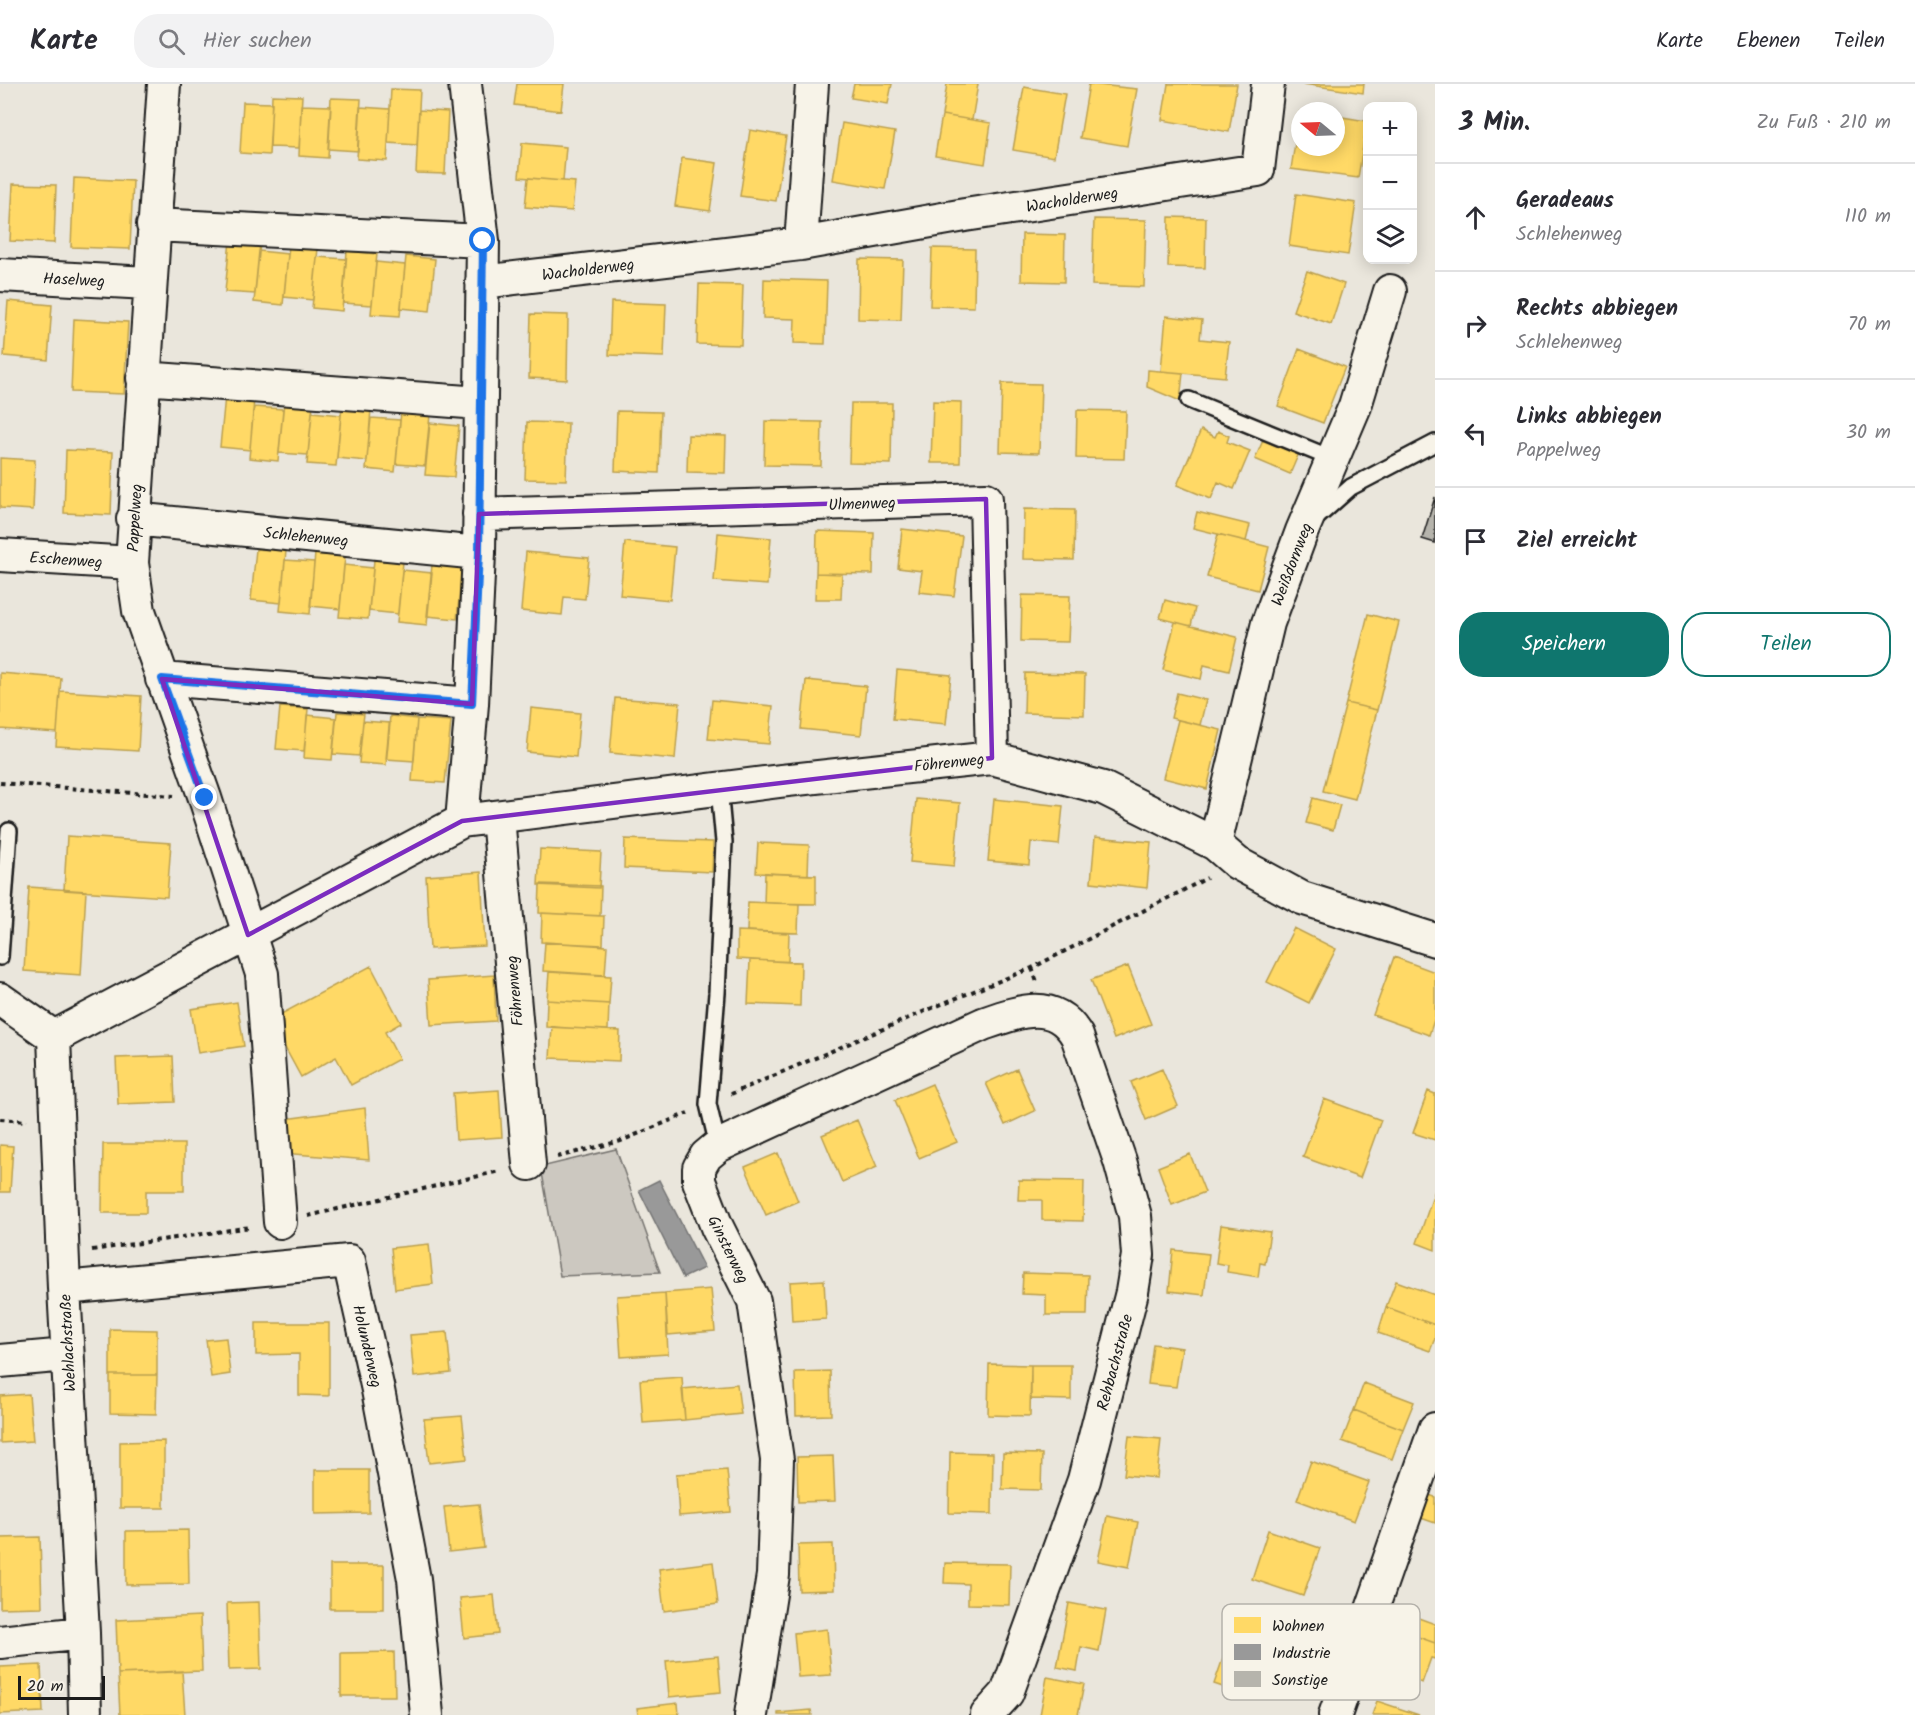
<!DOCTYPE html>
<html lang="de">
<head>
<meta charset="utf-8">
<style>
  :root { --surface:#fff; --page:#f2f2f3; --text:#2b2b33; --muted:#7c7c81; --line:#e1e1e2; --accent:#0f766e }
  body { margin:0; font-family:Kalam,sans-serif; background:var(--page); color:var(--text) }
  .controls { position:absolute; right:18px; top:18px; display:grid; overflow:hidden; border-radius:12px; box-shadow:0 3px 15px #0003 }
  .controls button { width:54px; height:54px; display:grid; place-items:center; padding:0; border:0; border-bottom:2px solid var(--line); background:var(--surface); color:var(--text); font:30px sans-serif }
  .compass { position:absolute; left:1291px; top:18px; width:54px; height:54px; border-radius:50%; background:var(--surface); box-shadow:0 3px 15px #0003; rotate:289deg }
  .scale { position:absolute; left:18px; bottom:15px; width:87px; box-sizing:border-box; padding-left:6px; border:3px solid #1c1c1c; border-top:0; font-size:16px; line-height:21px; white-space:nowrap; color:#1c1c1c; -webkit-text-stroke:4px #f7f3e8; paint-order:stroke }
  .stop { position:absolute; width:18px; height:18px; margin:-14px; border:4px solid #1a73e8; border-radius:50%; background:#fff }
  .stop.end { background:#1a73e8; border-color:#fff; box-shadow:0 2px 6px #0008 }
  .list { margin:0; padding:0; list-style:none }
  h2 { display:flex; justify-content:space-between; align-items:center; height:78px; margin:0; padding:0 24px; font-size:26px }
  h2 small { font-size:20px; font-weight:400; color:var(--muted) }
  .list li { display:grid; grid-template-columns:39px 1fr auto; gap:18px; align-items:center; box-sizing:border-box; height:108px; padding:0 24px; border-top:2px solid var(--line) }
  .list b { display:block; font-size:22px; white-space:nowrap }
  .list p { margin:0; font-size:20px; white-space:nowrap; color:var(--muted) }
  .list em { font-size:20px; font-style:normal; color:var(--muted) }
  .actions { display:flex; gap:12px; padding:18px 24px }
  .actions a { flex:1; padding:14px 0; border:2px solid var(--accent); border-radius:24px; text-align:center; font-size:21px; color:var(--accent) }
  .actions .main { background:var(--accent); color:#fff }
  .icon { flex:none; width:33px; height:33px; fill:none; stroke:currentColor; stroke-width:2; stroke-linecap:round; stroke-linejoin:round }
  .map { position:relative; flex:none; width:1435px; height:1631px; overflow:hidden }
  header { display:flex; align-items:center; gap:36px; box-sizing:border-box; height:84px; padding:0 30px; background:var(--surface); border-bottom:2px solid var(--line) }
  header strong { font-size:28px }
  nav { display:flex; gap:33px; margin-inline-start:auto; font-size:21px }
  .search { width:420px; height:54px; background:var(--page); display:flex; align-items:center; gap:15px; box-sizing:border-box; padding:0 21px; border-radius:24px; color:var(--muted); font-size:22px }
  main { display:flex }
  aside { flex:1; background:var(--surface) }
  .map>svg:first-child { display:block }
  .green { fill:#ccc8c0; stroke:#74726e; stroke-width:1.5 }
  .homes { fill:#ffd966; stroke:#bba050; stroke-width:1.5 }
  .industry { fill:#999; stroke:#747474; stroke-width:1.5 }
  .building { fill:#b6b4ac; stroke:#1c1c1c; stroke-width:1.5 }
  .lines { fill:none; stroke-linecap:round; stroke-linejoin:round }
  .lane-casing { stroke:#1c1c1c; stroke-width:20 }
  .street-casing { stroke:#1c1c1c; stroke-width:36 }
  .path { stroke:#1c1c1c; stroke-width:4; stroke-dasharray:4.5 4.5; stroke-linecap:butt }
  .lane { stroke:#f7f3e8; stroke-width:15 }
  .street { stroke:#f7f3e8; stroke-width:32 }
  .route { stroke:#1a73e8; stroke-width:8 }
  .marked { fill:none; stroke:#7b2cbf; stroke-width:4.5; stroke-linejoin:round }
  .labels { text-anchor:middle; stroke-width:6; stroke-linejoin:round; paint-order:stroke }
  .street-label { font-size:16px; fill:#1c1c1c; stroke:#f7f3e8 }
  .key { fill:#f7f3e8; stroke:#b5b2ab; stroke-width:1.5 }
  .key-label { font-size:16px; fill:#1c1c1c }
</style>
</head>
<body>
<header>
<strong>Karte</strong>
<div class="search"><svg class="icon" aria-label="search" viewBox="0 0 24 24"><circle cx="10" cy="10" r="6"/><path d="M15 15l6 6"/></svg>Hier suchen</div>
<nav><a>Karte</a><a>Ebenen</a><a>Teilen</a></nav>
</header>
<main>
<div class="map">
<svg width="1435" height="1631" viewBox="0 0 1435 1631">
  <rect width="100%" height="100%" fill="#eae6dc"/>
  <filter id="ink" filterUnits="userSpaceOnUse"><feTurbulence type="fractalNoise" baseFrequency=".0167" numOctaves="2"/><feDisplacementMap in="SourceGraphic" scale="12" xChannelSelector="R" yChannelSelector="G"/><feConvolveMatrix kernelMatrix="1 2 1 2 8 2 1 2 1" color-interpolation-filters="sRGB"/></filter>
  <g filter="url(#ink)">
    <path class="green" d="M616 1065 660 1188 560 1192 541 1083Z"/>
    <path class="homes" d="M517 0H564L561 27 514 21Z
      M854 0H892L888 20 851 14Z
      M947 0H978L972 36 942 31Z
      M1089 0 1137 5 1127 62 1080 54Z
      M1168 0H1237L1229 48 1162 36Z
      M1303 0H1364L1363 9Z
      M1024 3 1065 10 1054 73 1013 66Z
      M391 5 420 6 417 61 388 59Z
      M272 11 302 12 299 64 270 63Z
      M331 14 361 15 358 67 328 65Z
      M243 18 272 19 269 71 240 69Z
      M301 21 331 22 328 74 299 72Z
      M360 23 390 25 387 77 357 75Z
      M419 26 448 28 445 90 416 89Z
      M1300 27V63H1336V32L1367 37 1358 94 1291 85Z
      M942 31 991 39 985 80 935 72Z
      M842 39 895 48 885 105 833 96Z
      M750 46 786 52 776 117 740 112Z
      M522 59 566 63 563 97 519 93Z
      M682 74 717 79 710 127 675 122Z
      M74 94 133 97 130 165 71 163Z
      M528 94 575 98 572 127 525 123Z
      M13 100 56 101 54 159 10 157Z
      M1296 110 1356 119 1348 171 1289 162Z
      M1169 133 1206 134 1205 184 1168 183Z
      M1094 135 1146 136 1144 203 1092 201Z
      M1022 150 1065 151 1064 198 1021 197Z
      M230 156 260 159 255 210 225 208Z
      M289 161 318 164 313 216 284 213Z
      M932 164 975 165 974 223 930 222Z
      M259 167 288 170 283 221 254 218Z
      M347 167 377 170 372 221 343 219Z
      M406 172 435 175 430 227 401 224Z
      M317 173 346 175 342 227 312 224Z
      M859 175 903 176 901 236 858 235Z
      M376 178 405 181 400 232 371 230Z
      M1307 187 1344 200 1331 240 1293 227Z
      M764 195 827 197 825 260 794 259 795 235 763 234Z
      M699 200 743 201 741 261 697 260Z
      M8 217 52 221 48 276 4 272Z
      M611 218 666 220 664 273 609 271Z
      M531 230 568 231 567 296 529 294Z
      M1166 232 1202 236 1200 255 1229 258 1225 293 1161 287Z
      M74 235 128 238 124 310 71 308Z
      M1299 265 1345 283 1323 339 1278 322Z
      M1148 286 1183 289 1180 317 1147 303Z
      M1002 299 1041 300 1039 369 1000 368Z
      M225 312 254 315 250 366 220 363Z
      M284 317 313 320 308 371 279 369Z
      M933 317 961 318 960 379H931Z
      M851 319H892L891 380 849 379Z
      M342 322 371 325 367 377 337 374Z
      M254 323 283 325 278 377 249 374Z
      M1077 326 1126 327 1124 375 1076 374Z
      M617 327 661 328 659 389 615 387Z
      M312 328 341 331 336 382 307 380Z
      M401 328 430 331 425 382 396 380Z
      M371 334 400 336 395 388 366 385Z
      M765 337 822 338 821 382 764 381Z
      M527 338 568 339 566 396 525 395Z
      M430 339 459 342 454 393 425 391Z
      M1201 346 1215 353 1218 347 1229 352 1227 358 1250 367 1234 405 1218 398 1211 415 1177 401Z
      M688 351 726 352 725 389 687 388Z
      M1264 354 1299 369 1290 390 1255 375Z
      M66 366 113 368 111 431 64 429Z
      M0 374 35 376 33 426 0 424Z
      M1024 425 1075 426 1074 476 1023 475Z
      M1197 428 1250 441 1246 457 1193 444Z
      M902 445 962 452 954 512 919 508 922 487 898 484Z
      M817 447 874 449 873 490 816 489Z
      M718 449 771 454 767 501 714 497Z
      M1218 450 1269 463 1258 506 1207 493Z
      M625 458 675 463 670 516 620 511Z
      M256 465 286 467 281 519 251 516Z
      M526 468 589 474 585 515 564 513 562 531 521 527Z
      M315 470 345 473 340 525 310 522Z
      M285 476 314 478 310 530 280 527Z
      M374 476 403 478 398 530 369 527Z
      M344 481 373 484 368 535 339 533Z
      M432 481 462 484 457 535 427 532Z
      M402 486 432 489 427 541 397 538Z
      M816 489 842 490 841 515H815Z
      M1022 511 1070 512 1068 558 1021 557Z
      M1165 516 1195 524 1191 542 1160 534Z
      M1368 530 1399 538 1377 626 1346 619Z
      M1175 538 1237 553 1229 587 1204 581 1201 595 1163 586Z
      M897 586 951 591 946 640 893 635Z
      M0 589 61 594 57 649 0 645Z
      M1025 589 1085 590 1084 631 1024 629Z
      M806 596 866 602 861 651 801 645Z
      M60 607 141 612 138 667 56 662Z
      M1177 609 1206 616 1200 641 1171 634Z
      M615 614 680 619 675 675 610 669Z
      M712 616 773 622 769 660 708 655Z
      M1346 619 1377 626 1355 715 1323 707Z
      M280 623 308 625 304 667 276 665Z
      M531 624 580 629 576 673 527 668Z
      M337 628 364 630 359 672 333 670Z
      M307 631 336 634 332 676 304 674Z
      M390 632 417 635 414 677 386 675Z
      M417 635 451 637 445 699 412 697Z
      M1178 636 1221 646 1207 705 1163 694Z
      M363 637 390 639 386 681 359 679Z
      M1313 714 1340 721 1333 746 1306 739Z
      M916 715 960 719 954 782 910 778Z
      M994 715 1063 722 1059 761 1031 758 1029 781 988 777Z
      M67 752 171 759 167 813 64 806Z
      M1095 753 1151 758 1147 804 1091 798Z
      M625 755 713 758 712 788 624 784Z
      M758 759 809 761 808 791 756 789Z
      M540 765 601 768 599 804 538 801Z
      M481 788 485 862 430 865 426 792Z
      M765 789 816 791V820L764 819Z
      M540 800 601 802 600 832 539 829Z
      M29 803 86 807 81 891 24 887Z
      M748 818 799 820 798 849 747 847Z
      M542 829 604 832 603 861 541 858Z
      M1294 844 1336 865 1309 919 1267 898Z
      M737 847 789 849 788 878 737 875Z
      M545 858 607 862 605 891 543 887Z
      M1394 873 1435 888V933L1429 951 1373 931Z
      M750 876 801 878 800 922 748 920Z
      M371 882 401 939 385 948 399 975 351 1001 336 973 301 993 270 936Z
      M1128 882 1151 940 1114 955 1091 896Z
      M549 888 611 892 609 920 547 916Z
      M494 891 496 937 431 941 428 896Z
      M547 916 609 920 608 946 546 943Z
      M237 918 244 962 198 969 191 925Z
      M552 943 620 947 619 977 550 974Z
      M173 972 175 1018 118 1020 116 974Z
      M1017 985 1035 1027 1005 1041 986 999Z
      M1162 985 1178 1022 1146 1036 1131 998Z
      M932 1000 957 1058 919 1074 895 1016Z
      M499 1006 502 1053 456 1056 453 1009Z
      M1428 1007 1435 1010V1056L1413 1049Z
      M1324 1015 1381 1036 1360 1094 1303 1073Z
      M365 1024 369 1076 282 1069 278 1036Z
      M857 1036 877 1083 842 1098 822 1051Z
      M103 1060H184V1107H146V1129H102Z
      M0 1061 13 1062 10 1108H0Z
      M778 1069 798 1117 766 1131 745 1083Z
      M1190 1070 1205 1108 1172 1121 1158 1083Z
      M1019 1096 1084 1097 1083 1137 1042 1136V1116H1018Z
      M1435 1106V1166L1417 1159Z
      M1221 1141 1270 1148 1265 1180 1260 1179 1258 1193 1227 1188 1228 1181 1216 1179Z
      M429 1160 433 1200 395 1205 391 1164Z
      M1173 1166 1209 1170 1204 1211 1169 1207Z
      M1023 1189 1088 1191 1087 1231H1046V1211L1022 1210Z
      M824 1196 826 1235 792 1237 790 1198Z
      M1396 1197 1435 1211V1241L1386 1223Z
      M711 1205 715 1247 668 1251 665 1209Z
      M665 1209 668 1270 621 1273 617 1212Z
      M1386 1223 1435 1241V1254L1430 1267 1378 1249Z
      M256 1239H329V1312L299 1311V1270L256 1271Z
      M110 1245 157 1246V1291H110Z
      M447 1248 451 1289 414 1293 410 1251Z
      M226 1254 230 1290 211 1293 206 1256Z
      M1153 1260 1182 1264 1176 1303 1148 1300Z
      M989 1280 1031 1281 1030 1332 988 1331Z
      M1031 1281H1071V1316L1031 1315Z
      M830 1287 831 1331 796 1332 795 1288Z
      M110 1291H157L156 1330 110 1329Z
      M682 1293 685 1336 643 1339 640 1296Z
      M1364 1299 1414 1318 1403 1345 1354 1326Z
      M737 1300 741 1330 685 1336 682 1305Z
      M29 1310 33 1357 0 1359V1312Z
      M1354 1326 1403 1345 1392 1375 1342 1357Z
      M462 1332 467 1375 429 1379 424 1335Z
      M1129 1352 1161 1355 1157 1394 1124 1391Z
      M164 1357V1424H120V1358Z
      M950 1368 993 1369 992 1430 949 1429Z
      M1003 1369 1042 1370 1041 1406 1002 1405Z
      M833 1372 835 1417 798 1418 797 1373Z
      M1311 1377 1369 1398 1354 1437 1297 1416Z
      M315 1386H369V1429L315 1430Z
      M727 1386 731 1428 679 1432 676 1390Z
      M1429 1411 1435 1413V1439L1421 1434Z
      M479 1420 484 1464 449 1468 444 1423Z
      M1107 1432 1138 1438 1129 1483 1098 1477Z
      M188 1446 189 1500 126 1501V1447Z
      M1268 1446 1320 1464 1303 1512 1252 1495Z
      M40 1453 42 1523 0 1524V1454Z
      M833 1460 834 1506 799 1507 798 1461Z
      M713 1478 718 1520 664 1527 659 1485Z
      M945 1479 1010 1480 1009 1521 968 1520V1500L944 1499Z
      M330 1481H384V1525H330Z
      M494 1511 498 1550 464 1554 460 1514Z
      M259 1518 261 1585 229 1586 227 1519Z
      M1069 1519 1106 1526 1099 1567 1081 1563 1077 1587 1057 1583Z
      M1241 1523 1279 1536 1252 1613 1214 1600Z
      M200 1532 202 1587 118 1590 116 1536Z
      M1413 1532 1435 1540V1559L1407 1549Z
      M827 1545 831 1591 798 1593 794 1549Z
      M1399 1546 1435 1559V1575L1431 1574 1422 1599 1385 1586Z
      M394 1568 395 1612H341V1569Z
      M718 1572 721 1608 669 1613 666 1577Z
      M41 1581 43 1628 0 1630V1583Z
      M182 1587 185 1631H120L118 1590Z
      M1047 1593 1084 1600 1078 1631H1040Z
      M1377 1617 1419 1631H1372Z
      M678 1619 679 1631H638L637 1624Z
      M811 1626 812 1631H778V1629Z"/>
    <path class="industry" d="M659 1096 704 1184 683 1194 639 1106Z"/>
    <path class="building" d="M1435 413V459L1422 455Z"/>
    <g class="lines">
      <defs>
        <path id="lane" d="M1189 316 1333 375
          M1315 435 1351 403 1435 359
          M0 873 9 747
          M718 1062 708 1020 717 909 724 758 719 704"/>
        <path id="street" d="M164 0 132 479 139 527 205 714 262 890 280 1138
          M153 141 483 157
          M801 160 812 0
          M0 191 148 199
          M482 198 801 160 965 131 1258 86 1268 0
          M143 294 480 319
          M479 430 986 415 992 674
          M133 435 479 469
          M0 471 132 479
          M162 595 472 620
          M498 733 529 1080
          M462 737 472 620 479 469 483 157 465 0
          M1215 760 1268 539 1302 447 1355 322 1390 207
          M0 915 54 953
          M54 953 462 737 780 697 992 674 1103 704 1215 760 1237 779 1302 814 1435 856
          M54 953 64 1204 83 1549 85 1631
          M64 1204 349 1177 378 1306 414 1495 427 1631
          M0 1277 67 1271
          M0 1558 83 1549
          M751 1631 773 1491 777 1376 754 1217 717 1143 699 1097V1084L706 1072 718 1062 983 940C1017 928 1054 913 1077 952L1120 1077 1135 1132 1138 1171 1132 1208 1084 1396 1007 1609 987 1631
          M1335 1631 1435 1345"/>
      </defs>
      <use href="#lane" class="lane-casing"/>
      <use href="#street" class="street-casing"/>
      <path class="path" d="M0 699 174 712
        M1032 884 1037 898
        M731 1010 944 919 1032 884 1207 794
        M0 1035 27 1037
        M557 1073 621 1057 688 1029
        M308 1132 500 1087
        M92 1166 251 1143"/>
      <use href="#lane" class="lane"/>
      <use href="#street" class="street"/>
    </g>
  </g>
  <g class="lines" filter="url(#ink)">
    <path class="route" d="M205 714 162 595 472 620 479 469 483 157"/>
  </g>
  <path class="marked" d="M986 415 992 674 462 737 248 851 162 595 472 620 479 430Z"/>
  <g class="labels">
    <g class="street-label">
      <text transform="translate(1072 115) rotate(-9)" y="6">Wacholderweg</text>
      <text transform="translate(588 185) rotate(-7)" y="6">Wacholderweg</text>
      <text transform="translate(74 195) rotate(3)" y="6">Haselweg</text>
      <text transform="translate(862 419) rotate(-2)" y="6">Ulmenweg</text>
      <text transform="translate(134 434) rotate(-87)" y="6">Pappelweg</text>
      <text transform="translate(306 452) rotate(6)" y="6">Schlehenweg</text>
      <text transform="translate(66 475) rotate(4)" y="6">Eschenweg</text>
      <text transform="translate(1291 480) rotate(-69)" y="6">Weißdornweg</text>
      <text transform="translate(949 678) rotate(-6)" y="6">Föhrenweg</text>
      <text transform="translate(514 907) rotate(-95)" y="6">Föhrenweg</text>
      <text transform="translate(729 1165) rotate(64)" y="6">Ginsterweg</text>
      <text transform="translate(67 1259) rotate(-93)" y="6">Wehlachstraße</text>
      <text transform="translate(368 1262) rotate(77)" y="6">Holunderweg</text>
      <text transform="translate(1114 1278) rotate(-75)" y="6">Rehbachstraße</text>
    </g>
  </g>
  <rect x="1222" y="1520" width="198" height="96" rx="9" class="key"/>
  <rect x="1234" y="1533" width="27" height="16" fill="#ffd966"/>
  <rect x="1234" y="1560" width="27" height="16" fill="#999"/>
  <rect x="1234" y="1587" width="27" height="16" fill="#b6b4ac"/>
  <g class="key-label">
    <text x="1272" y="1547">Wohnen</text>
    <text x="1272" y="1574">Industrie</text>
    <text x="1272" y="1601">Sonstige</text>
  </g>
</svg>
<div class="controls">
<button>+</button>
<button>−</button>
<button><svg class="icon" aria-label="layers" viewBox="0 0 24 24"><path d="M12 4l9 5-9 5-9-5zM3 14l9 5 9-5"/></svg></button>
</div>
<svg class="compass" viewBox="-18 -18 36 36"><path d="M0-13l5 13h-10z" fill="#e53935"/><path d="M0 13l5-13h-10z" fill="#7c7c81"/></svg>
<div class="scale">20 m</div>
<div class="stop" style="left:483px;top:157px"></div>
<div class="stop end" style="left:205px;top:714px"></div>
</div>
<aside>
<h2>3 Min.<small>Zu Fuß · 210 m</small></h2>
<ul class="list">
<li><svg class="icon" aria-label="ahead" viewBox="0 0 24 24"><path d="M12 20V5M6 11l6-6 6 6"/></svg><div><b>Geradeaus</b><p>Schlehenweg</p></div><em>110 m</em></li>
<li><svg class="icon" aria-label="right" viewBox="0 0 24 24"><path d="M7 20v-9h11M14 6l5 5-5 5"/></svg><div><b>Rechts abbiegen</b><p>Schlehenweg</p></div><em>70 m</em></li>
<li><svg class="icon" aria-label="left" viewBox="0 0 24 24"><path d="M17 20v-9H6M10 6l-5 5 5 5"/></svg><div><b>Links abbiegen</b><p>Pappelweg</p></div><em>30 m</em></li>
<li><svg class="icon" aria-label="arrive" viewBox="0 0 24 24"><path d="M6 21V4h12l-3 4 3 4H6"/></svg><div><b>Ziel erreicht</b></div></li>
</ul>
<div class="actions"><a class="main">Speichern</a><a>Teilen</a></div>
</aside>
</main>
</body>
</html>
